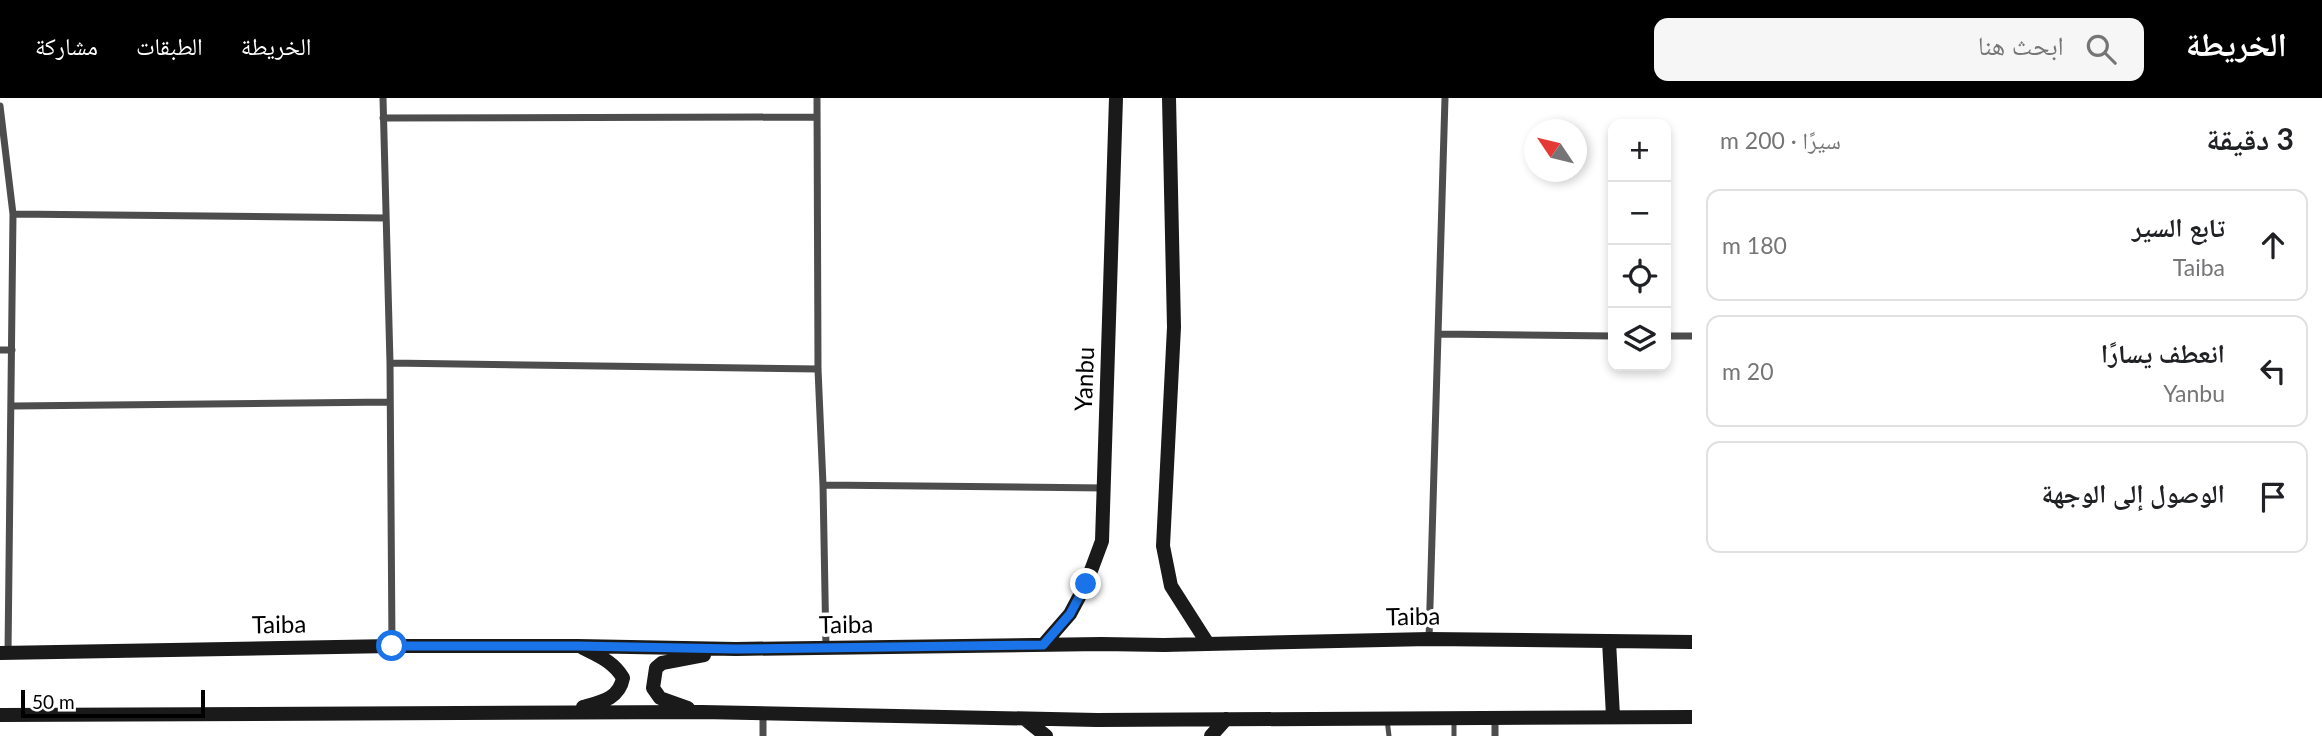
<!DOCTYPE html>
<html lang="ar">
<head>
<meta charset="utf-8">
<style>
  :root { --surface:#fff; --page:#f6f6f6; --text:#202124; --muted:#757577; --line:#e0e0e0; --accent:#000 }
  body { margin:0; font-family:Lato,"Noto Naskh Arabic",sans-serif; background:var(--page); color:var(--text); direction:rtl }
  .controls { position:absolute; right:21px; top:21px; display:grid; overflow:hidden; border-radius:14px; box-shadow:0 4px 10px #0003 }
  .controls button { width:63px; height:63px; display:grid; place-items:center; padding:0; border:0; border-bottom:2px solid var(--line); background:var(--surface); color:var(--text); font:35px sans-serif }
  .compass { position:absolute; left:1524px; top:21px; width:63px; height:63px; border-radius:50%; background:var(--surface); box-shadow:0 4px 10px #0003; rotate:305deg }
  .scale { position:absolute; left:21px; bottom:18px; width:184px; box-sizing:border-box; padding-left:7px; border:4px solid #000; border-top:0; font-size:19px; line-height:24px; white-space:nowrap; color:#000; -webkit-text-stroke:5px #fff; paint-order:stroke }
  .stop { position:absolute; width:21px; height:21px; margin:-16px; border:5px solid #1a73e8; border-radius:50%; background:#fff }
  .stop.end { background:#1a73e8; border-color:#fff; box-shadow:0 2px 7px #0008 }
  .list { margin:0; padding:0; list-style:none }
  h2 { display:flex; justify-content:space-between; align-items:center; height:91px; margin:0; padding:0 28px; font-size:30px }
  h2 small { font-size:23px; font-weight:400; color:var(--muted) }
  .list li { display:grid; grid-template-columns:46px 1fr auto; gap:21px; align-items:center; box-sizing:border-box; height:112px; margin:0 14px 14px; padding:0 14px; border:2px solid var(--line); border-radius:14px }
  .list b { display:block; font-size:26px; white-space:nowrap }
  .list p { margin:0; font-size:23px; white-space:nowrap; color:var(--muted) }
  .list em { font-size:23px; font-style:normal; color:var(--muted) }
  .icon { flex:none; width:38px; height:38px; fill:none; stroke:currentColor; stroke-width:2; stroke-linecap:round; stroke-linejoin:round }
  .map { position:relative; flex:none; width:1692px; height:638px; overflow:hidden; direction:ltr }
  header { display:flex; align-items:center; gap:42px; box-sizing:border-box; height:98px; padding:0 35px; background:var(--accent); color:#fff }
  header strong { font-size:33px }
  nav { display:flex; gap:38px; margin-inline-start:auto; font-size:24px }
  .search { width:490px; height:63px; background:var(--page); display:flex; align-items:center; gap:18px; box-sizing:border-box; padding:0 24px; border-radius:14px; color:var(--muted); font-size:26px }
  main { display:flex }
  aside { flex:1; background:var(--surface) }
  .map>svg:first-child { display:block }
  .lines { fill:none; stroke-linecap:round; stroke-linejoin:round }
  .lane { stroke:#4d4d4d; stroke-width:5 }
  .street { stroke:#4d4d4d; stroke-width:7 }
  .secondary { stroke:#1a1a1a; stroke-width:14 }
  .route { stroke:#1a73e8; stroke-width:9 }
  .labels { text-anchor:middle; stroke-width:7; stroke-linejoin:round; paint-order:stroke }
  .street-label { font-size:24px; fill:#000; stroke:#fff }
</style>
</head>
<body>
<header>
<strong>الخريطة</strong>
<div class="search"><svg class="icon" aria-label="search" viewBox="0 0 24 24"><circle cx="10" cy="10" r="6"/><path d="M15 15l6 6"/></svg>ابحث هنا</div>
<nav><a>الخريطة</a><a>الطبقات</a><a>مشاركة</a></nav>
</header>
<main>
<aside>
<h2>3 دقيقة<small>سيرًا · 200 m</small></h2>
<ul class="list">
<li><svg class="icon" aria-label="ahead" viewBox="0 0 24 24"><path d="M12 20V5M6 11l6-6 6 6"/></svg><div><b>تابع السير</b><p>Taiba</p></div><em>180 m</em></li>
<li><svg class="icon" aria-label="left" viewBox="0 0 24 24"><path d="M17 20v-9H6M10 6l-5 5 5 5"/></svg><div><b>انعطف يسارًا</b><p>Yanbu</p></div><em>20 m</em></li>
<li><svg class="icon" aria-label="arrive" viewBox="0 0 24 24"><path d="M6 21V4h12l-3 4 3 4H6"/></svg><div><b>الوصول إلى الوجهة</b></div></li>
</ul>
</aside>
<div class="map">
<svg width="1692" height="638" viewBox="0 0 1692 638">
  <rect width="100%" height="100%" fill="#fff"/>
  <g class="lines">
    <path class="lane" d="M1387 621 1389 638
      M1454 638V621"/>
    <path class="street" d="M383 0 390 265 392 548
      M817 0 818 271 823 387 826 550
      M0 8 13 116 8 555
      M383 20 817 19
      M13 116 386 120
      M1439 236 1613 238
      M1666 238H1692
      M0 252H12
      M390 265 818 271
      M13 308 390 304
      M823 387 1105 390
      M1429 541 1445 0
      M763 638V617
      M1495 638V621"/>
    <path class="secondary" d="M1169 0 1174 229 1163 448 1171 488 1208 546
      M1609 543 1613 618
      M1043 547 1070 516 1086 486 1102 443 1116 0
      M0 555 392 548H578L736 551 1101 546 1164 547 1429 541 1692 544
      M583 609C601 604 619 601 623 580 614 564 599 558 583 550
      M688 610 660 600 653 590 656 570 662 565 704 557
      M0 617 702 614 1097 622 1692 619
      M1025 621 1046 638
      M1211 638 1226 621"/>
  </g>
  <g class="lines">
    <path class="route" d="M392 548H578L736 551 1043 547 1070 516 1086 486"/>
  </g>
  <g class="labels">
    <g class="street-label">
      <text transform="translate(1085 281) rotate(-88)" y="8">Yanbu</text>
      <text transform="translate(1413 519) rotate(-1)" y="8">Taiba</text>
      <text transform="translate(279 527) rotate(-1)" y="8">Taiba</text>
      <text transform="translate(846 527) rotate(-1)" y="8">Taiba</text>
    </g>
  </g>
</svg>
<div class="controls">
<button>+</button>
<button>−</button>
<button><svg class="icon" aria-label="locate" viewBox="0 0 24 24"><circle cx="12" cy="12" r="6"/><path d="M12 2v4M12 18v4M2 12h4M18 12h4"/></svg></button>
<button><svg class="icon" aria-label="layers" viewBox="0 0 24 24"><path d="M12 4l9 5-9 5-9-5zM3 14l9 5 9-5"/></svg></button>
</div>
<svg class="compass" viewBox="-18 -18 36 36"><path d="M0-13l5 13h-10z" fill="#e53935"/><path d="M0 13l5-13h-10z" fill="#757577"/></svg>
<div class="scale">50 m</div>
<div class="stop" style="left:392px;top:548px"></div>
<div class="stop end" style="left:1086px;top:486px"></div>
</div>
</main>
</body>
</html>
